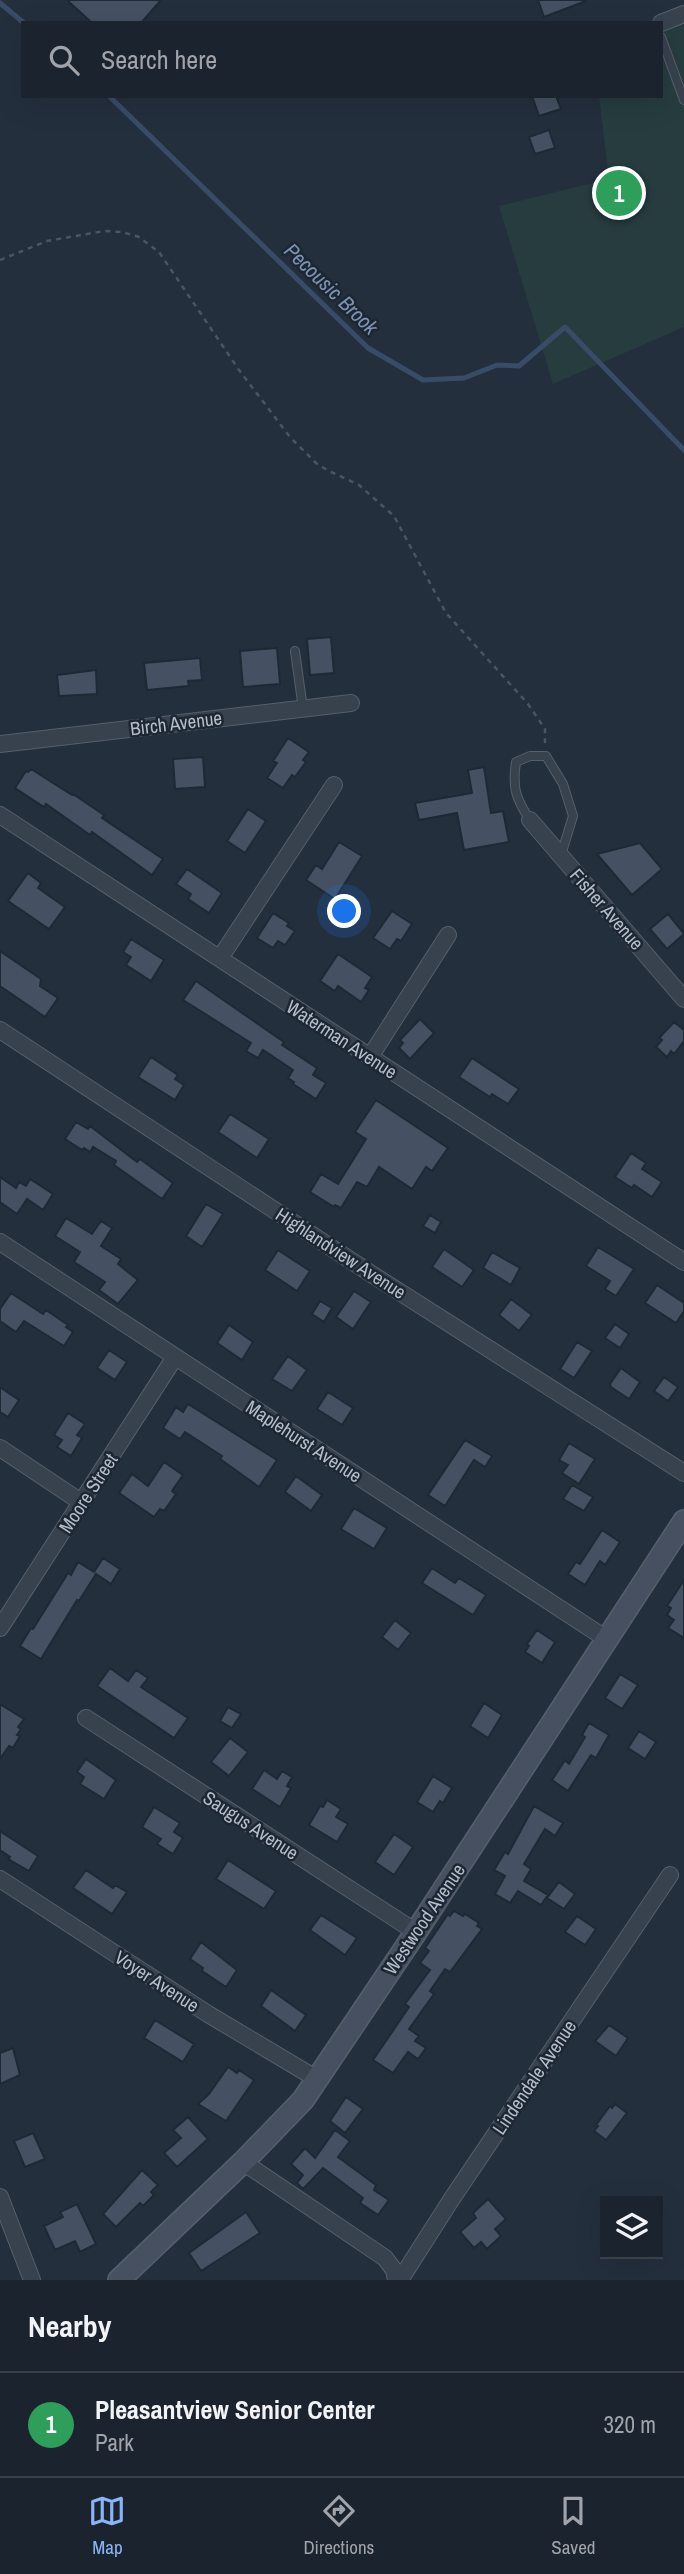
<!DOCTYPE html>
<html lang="en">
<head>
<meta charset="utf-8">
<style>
  :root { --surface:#1b232e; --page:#282f3a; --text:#f1f3f6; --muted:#a0a4aa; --line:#39404a; --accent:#8ab4f8 }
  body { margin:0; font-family:"Archivo Narrow",sans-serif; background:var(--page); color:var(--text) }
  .controls { position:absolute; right:21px; bottom:21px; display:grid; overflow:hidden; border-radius:0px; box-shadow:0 7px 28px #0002 }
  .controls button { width:63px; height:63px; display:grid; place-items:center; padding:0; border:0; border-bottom:2px solid var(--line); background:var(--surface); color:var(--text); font:35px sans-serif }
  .you { position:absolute; left:345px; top:912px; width:24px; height:24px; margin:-18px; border:5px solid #fff; border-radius:50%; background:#1a73e8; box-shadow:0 0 0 10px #1a73e833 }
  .badge { display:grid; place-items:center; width:46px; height:46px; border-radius:50%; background:var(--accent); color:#fff; font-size:23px; font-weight:700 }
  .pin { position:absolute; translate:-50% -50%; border:4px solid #fff; box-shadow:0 2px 7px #0006 }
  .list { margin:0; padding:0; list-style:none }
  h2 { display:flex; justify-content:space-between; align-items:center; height:91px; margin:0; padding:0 28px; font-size:30px }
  h2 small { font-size:23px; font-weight:400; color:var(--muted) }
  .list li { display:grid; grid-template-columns:46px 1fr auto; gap:21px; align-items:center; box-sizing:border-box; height:105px; padding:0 28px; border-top:2px solid var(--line) }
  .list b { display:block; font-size:26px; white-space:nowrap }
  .list p { margin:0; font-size:23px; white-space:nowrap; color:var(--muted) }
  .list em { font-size:23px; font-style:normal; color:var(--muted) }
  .icon { flex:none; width:38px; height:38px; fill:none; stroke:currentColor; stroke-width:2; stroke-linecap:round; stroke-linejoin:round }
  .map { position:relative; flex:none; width:684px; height:2280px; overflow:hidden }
  .search { position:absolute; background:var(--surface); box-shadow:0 7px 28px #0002; left:21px; right:21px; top:21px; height:77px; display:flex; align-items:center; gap:18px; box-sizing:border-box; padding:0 24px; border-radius:0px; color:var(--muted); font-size:26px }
  .sheet { height:196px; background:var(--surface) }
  nav { display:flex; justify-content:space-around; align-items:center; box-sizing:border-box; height:98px; border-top:2px solid var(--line); background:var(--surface); font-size:19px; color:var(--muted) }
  nav a { display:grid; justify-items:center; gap:4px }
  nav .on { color:var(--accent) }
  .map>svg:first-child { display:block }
  .green { fill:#263c3f }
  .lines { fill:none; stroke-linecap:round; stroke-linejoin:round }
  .stream { stroke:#394c67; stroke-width:5 }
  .building { fill:#455162; stroke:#1f2835; stroke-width:2 }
  .lane-casing { stroke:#565f6c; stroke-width:10 }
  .street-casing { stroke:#565f6c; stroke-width:18 }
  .secondary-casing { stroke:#565f6c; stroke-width:24 }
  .path { stroke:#44595c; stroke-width:2.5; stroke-dasharray:5 5; stroke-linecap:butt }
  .lane { stroke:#38414e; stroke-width:8 }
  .street { stroke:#38414e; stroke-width:16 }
  .secondary { stroke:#465061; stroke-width:21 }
  .labels { text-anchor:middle; stroke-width:5; stroke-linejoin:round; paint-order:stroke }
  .street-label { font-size:19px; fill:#b4bcc9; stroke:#1d2633 }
  .water-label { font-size:21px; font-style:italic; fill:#7c92b1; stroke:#1d2633 }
</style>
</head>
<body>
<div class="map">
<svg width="684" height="2280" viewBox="0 0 684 2280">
  <rect width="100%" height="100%" fill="#242f3e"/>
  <path class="green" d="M684 14V327L553 384 499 206 609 179 599 96H661V23Z"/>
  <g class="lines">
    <path class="stream" d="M0 3 24 23
      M109 96 368 348 423 380 464 378 497 365 519 366 565 327 684 450"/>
  </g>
  <path class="building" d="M67 0H161L141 23H92Z
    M538 0H586V1L544 17Z
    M532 96H556L561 109 539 116Z
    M549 130 555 148 535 154 529 137Z
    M331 637 334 673 310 675 307 639Z
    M277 648 280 684 243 687 240 651Z
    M200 658 202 680 188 681 189 686 147 690 144 663Z
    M96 670 97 694 59 696 57 675Z
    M288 738 309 752 303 760 306 762 295 777 292 775 283 788 267 778 277 763 273 761Z
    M203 757 205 787 175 789 173 759Z
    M484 767 491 813 503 811 509 842 464 850 457 813 419 820 415 803 472 793 468 770Z
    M31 769 72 795 73 794 104 815 102 818 163 859 152 875 92 832 90 835 46 804 44 807 15 788 26 771 28 772Z
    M248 809 266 821 245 853 227 841Z
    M339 842 362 856 335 899 306 880 316 865 322 869Z
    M640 843 662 869 632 895 597 854Z
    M187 869 222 893 209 913 188 899 191 894 176 884Z
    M28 873 41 883 38 888 65 907 49 929 8 901Z
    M392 911 412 924 401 941 397 939 390 949 373 938Z
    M273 913 289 923 287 926 295 931 285 945 278 941 273 948 257 938Z
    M668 914 684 934 667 949 650 929Z
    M131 939 164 960 151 981 126 965 131 957 123 952Z
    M0 951 41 979 40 986 58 998 45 1017 0 986Z
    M338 954 372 977 365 988 369 990 361 1002 338 986 335 991 320 981Z
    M196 981 284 1042 282 1045 317 1068 313 1075 326 1083 316 1099 293 1084 294 1082 288 1078 293 1070 263 1050 258 1058 246 1051 251 1043 183 1000Z
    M420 1019 434 1033 410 1059 399 1048 403 1043 400 1040Z
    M674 1022 684 1030V1041L674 1054 671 1051 667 1057 656 1047 662 1040 659 1038Z
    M151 1057 178 1075 175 1079 184 1085 175 1100 138 1077Z
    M472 1058 519 1089 508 1104 492 1094 490 1097 459 1077Z
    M376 1100 448 1148 432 1171 426 1167 412 1189 379 1167 367 1187 357 1182 341 1208 335 1205 334 1207 310 1192 321 1174 338 1184 366 1139 355 1132Z
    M230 1114 269 1139 257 1158 218 1132Z
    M76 1122 88 1129 90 1126 137 1162 140 1159 173 1183 162 1199 114 1165 116 1161 93 1147 90 1152 84 1148 82 1150 65 1139Z
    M631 1153 646 1163 642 1169 662 1182 652 1197 634 1185 632 1188 615 1177Z
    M0 1177 16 1188 19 1182 26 1186 30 1179 53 1194 43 1210 27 1199 17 1214 0 1202Z
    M206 1204 223 1214 202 1247 186 1236Z
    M430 1215 441 1222 435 1233 423 1226Z
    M66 1218 92 1234 101 1221 112 1228 101 1246 121 1259 118 1264 138 1280 118 1304 99 1290 105 1282 74 1262 80 1252 55 1236Z
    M598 1247 634 1269 616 1296 605 1289 610 1281 586 1266Z
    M444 1249 474 1270 462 1287 432 1267Z
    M278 1250 310 1271 297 1291 265 1270Z
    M492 1252 520 1268 511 1285 483 1268Z
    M657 1285 684 1303V1311L676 1323 645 1303Z
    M354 1291 371 1302 353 1329 336 1317Z
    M11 1293 43 1314 46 1310 68 1325 66 1327 73 1332 64 1346 24 1321 16 1332 0 1321V1309Z
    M511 1299 532 1315 519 1331 499 1315Z
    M320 1301 332 1308 324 1322 312 1314Z
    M615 1324 629 1334 620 1348 605 1338Z
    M229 1325 253 1342 242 1360 217 1343Z
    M577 1342 592 1351 574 1378 560 1369Z
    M109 1350 127 1362 115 1380 97 1368Z
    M288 1356 307 1370 292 1391 272 1379Z
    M621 1368 640 1382 629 1399 611 1387 610 1384Z
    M664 1377 678 1387 668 1401 654 1391Z
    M0 1387 19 1400 8 1417 0 1412Z
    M328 1392 353 1408 342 1425 317 1409Z
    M188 1404 277 1460 259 1487 220 1459 222 1456 185 1432 180 1439 163 1428 176 1407 183 1412Z
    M68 1413 85 1424 77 1435 82 1438 71 1456 57 1447 62 1440 54 1435Z
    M465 1440 492 1456 485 1467 474 1460 445 1506 428 1495Z
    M569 1443 595 1459 579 1484 562 1473 568 1465 559 1460Z
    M164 1462 183 1475 172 1491 176 1494 164 1511 160 1509 154 1517 119 1493 132 1474 148 1486Z
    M296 1476 322 1495 311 1511 285 1492Z
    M572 1485 593 1497 584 1511 563 1499Z
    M354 1508 387 1528 374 1549 341 1529Z
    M602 1530 620 1542 605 1565 600 1561 585 1585 568 1574 576 1562 580 1564Z
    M103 1558 120 1569 111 1584 96 1574 79 1601 77 1600 41 1659 20 1646 31 1628 33 1629 68 1573 71 1575 78 1562 94 1572Z
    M432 1568 455 1583 459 1578 486 1595 473 1615 422 1583Z
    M684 1580V1638L668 1628 674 1620 667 1615 671 1608 667 1606Z
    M395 1620 411 1633 398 1650 382 1637Z
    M537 1630 555 1642 542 1663 525 1652 529 1646 527 1644Z
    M110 1668 128 1681 136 1670 148 1678 141 1687 188 1718 174 1738 97 1686Z
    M620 1674 638 1685 622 1709 605 1698Z
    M484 1703 502 1715 488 1738 470 1726Z
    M0 1704 24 1719 18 1727 21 1729 17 1735 20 1736 13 1748 9 1746 0 1759Z
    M228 1707 241 1714 232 1728 220 1721Z
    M589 1723 609 1735 596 1758 591 1755 568 1791 552 1780 565 1760 569 1764 585 1737 582 1735Z
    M639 1731 656 1742 645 1759 628 1748Z
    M230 1738 248 1752 229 1776 211 1762Z
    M86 1759 116 1780 104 1799 80 1784 84 1777 77 1772Z
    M264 1770 277 1779 282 1771 292 1777 287 1786 291 1788 280 1807 252 1789Z
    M433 1776 452 1788 443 1803 440 1801 433 1812 417 1802Z
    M327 1800 341 1809 336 1817 348 1824 337 1842 309 1825 320 1806 323 1807Z
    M534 1806 563 1823 555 1836 545 1829 524 1864 531 1869 524 1881 548 1895 541 1905 518 1891 510 1903 495 1894 505 1876 494 1870 505 1852 508 1854Z
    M154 1807 180 1823 174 1832 183 1838 173 1854 157 1844 161 1839 142 1827Z
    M0 1831 38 1856 29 1871 8 1859 10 1857 0 1850Z
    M394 1834 413 1847 394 1875 375 1862Z
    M228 1860 276 1891 264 1909 216 1879Z
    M86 1870 113 1888 115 1885 127 1892 112 1914 73 1888Z
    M559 1882 575 1894 564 1909 547 1898Z
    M454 1911 463 1916 465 1914 479 1923 477 1926 482 1929 450 1972 445 1969 430 1991 434 1994 409 2029 419 2036 415 2041 426 2048 418 2059 408 2052 393 2073 373 2060 409 2007 405 2004 430 1970 420 1963 429 1951 425 1948 448 1914 450 1916Z
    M321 1915 357 1938 345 1955 310 1930Z
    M577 1916 596 1929 585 1945 565 1932Z
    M201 1942 237 1970 226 1987 202 1971 203 1968 190 1959Z
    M271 1990 306 2015 295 2031 261 2006Z
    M155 2020 194 2044 183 2062 144 2038Z
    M609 2025 628 2038 616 2056 595 2041Z
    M13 2048 20 2075 0 2084V2053Z
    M228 2067 237 2073 239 2070 254 2080 226 2121 198 2104 209 2094Z
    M346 2097 363 2109 345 2133 330 2121Z
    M615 2104 627 2113 606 2140 594 2131 598 2126 596 2125 610 2106 612 2108Z
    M188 2117 208 2139 177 2167 164 2153 181 2138 173 2130Z
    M335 2130 350 2141 338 2157 376 2185 374 2190 389 2200 378 2215 360 2203 363 2198 323 2168 303 2189 297 2183 303 2175 291 2164 305 2148 315 2158Z
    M33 2133 45 2159 25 2167 14 2141Z
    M142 2170 158 2185 151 2192 154 2195 143 2206 140 2203 116 2227 103 2214Z
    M488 2199 506 2219 495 2229 501 2236 487 2249 481 2242 474 2248 460 2232 476 2218 473 2213Z
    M77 2204 96 2244 80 2252 75 2241 55 2250 44 2226 63 2217 60 2212Z
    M246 2212 260 2233 201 2271 189 2253Z"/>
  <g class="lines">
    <defs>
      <path id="lane" d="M661 37 684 100
        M295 651 303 709
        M530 820C516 799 512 788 516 762L530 756H546L563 784 573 816 561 855"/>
      <path id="street" d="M661 23 684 14
        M0 744 351 703
        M0 815 684 1262
        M530 820 684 999
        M220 958 334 785
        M0 1030 373 1275 684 1473
        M370 1057 448 935
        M0 1242 608 1640
        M0 1448 81 1502
        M0 1628 175 1357
        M86 1718 416 1932
        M0 1879 208 2014 317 2079
        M243 2162 385 2258 394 2270 396 2280
        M0 2197 32 2280
        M400 2280 451 2200 670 1875"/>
      <path id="secondary" d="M119 2280 243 2162 303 2100 416 1932 684 1521"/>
    </defs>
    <use href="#lane" class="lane-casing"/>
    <use href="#street" class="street-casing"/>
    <use href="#secondary" class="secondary-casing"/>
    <path class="path" d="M0 260 47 241 104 231 122 232 139 237 159 252 239 370 290 437 316 463 327 470 359 485 394 516 446 613 528 704 545 729V743"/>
    <use href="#lane" class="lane"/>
    <use href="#street" class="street"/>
    <use href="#secondary" class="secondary"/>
  </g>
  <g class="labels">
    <g class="street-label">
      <text transform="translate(176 723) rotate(-7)" y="7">Birch Avenue</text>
      <text transform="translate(607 909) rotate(49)" y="7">Fisher Avenue</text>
      <text transform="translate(342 1039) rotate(33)" y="7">Waterman Avenue</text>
      <text transform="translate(341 1253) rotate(33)" y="7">Highlandview Avenue</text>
      <text transform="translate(304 1441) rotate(33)" y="7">Maplehurst Avenue</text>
      <text transform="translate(88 1493) rotate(-57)" y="7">Moore Street</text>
      <text transform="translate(251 1825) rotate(33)" y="7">Saugus Avenue</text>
      <text transform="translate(424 1919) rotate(-56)" y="7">Westwood Avenue</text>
      <text transform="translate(157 1981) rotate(33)" y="7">Voyer Avenue</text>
      <text transform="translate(534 2077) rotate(-56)" y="7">Lindendale Avenue</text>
    </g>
    <g class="water-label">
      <text transform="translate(331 289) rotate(44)" y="7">Pecousic Brook</text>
    </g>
  </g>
</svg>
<div class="controls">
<button><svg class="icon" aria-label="layers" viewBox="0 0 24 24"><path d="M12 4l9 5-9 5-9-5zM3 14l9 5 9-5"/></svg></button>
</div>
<div class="you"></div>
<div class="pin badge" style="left:619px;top:193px;background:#2e9e5b">1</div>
<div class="search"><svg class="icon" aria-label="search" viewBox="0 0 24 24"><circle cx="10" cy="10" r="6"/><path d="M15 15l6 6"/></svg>Search here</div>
</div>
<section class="sheet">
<h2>Nearby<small></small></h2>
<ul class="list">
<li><span class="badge" style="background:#2e9e5b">1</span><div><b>Pleasantview Senior Center</b><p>Park</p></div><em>320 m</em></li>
</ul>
</section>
<nav>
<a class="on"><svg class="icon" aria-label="map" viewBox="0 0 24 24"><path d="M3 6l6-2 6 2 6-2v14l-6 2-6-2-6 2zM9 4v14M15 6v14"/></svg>Map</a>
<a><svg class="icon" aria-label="directions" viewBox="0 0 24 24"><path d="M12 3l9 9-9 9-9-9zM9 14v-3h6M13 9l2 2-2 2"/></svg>Directions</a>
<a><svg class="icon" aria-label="saved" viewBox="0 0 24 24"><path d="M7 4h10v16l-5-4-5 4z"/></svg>Saved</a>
</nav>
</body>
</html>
